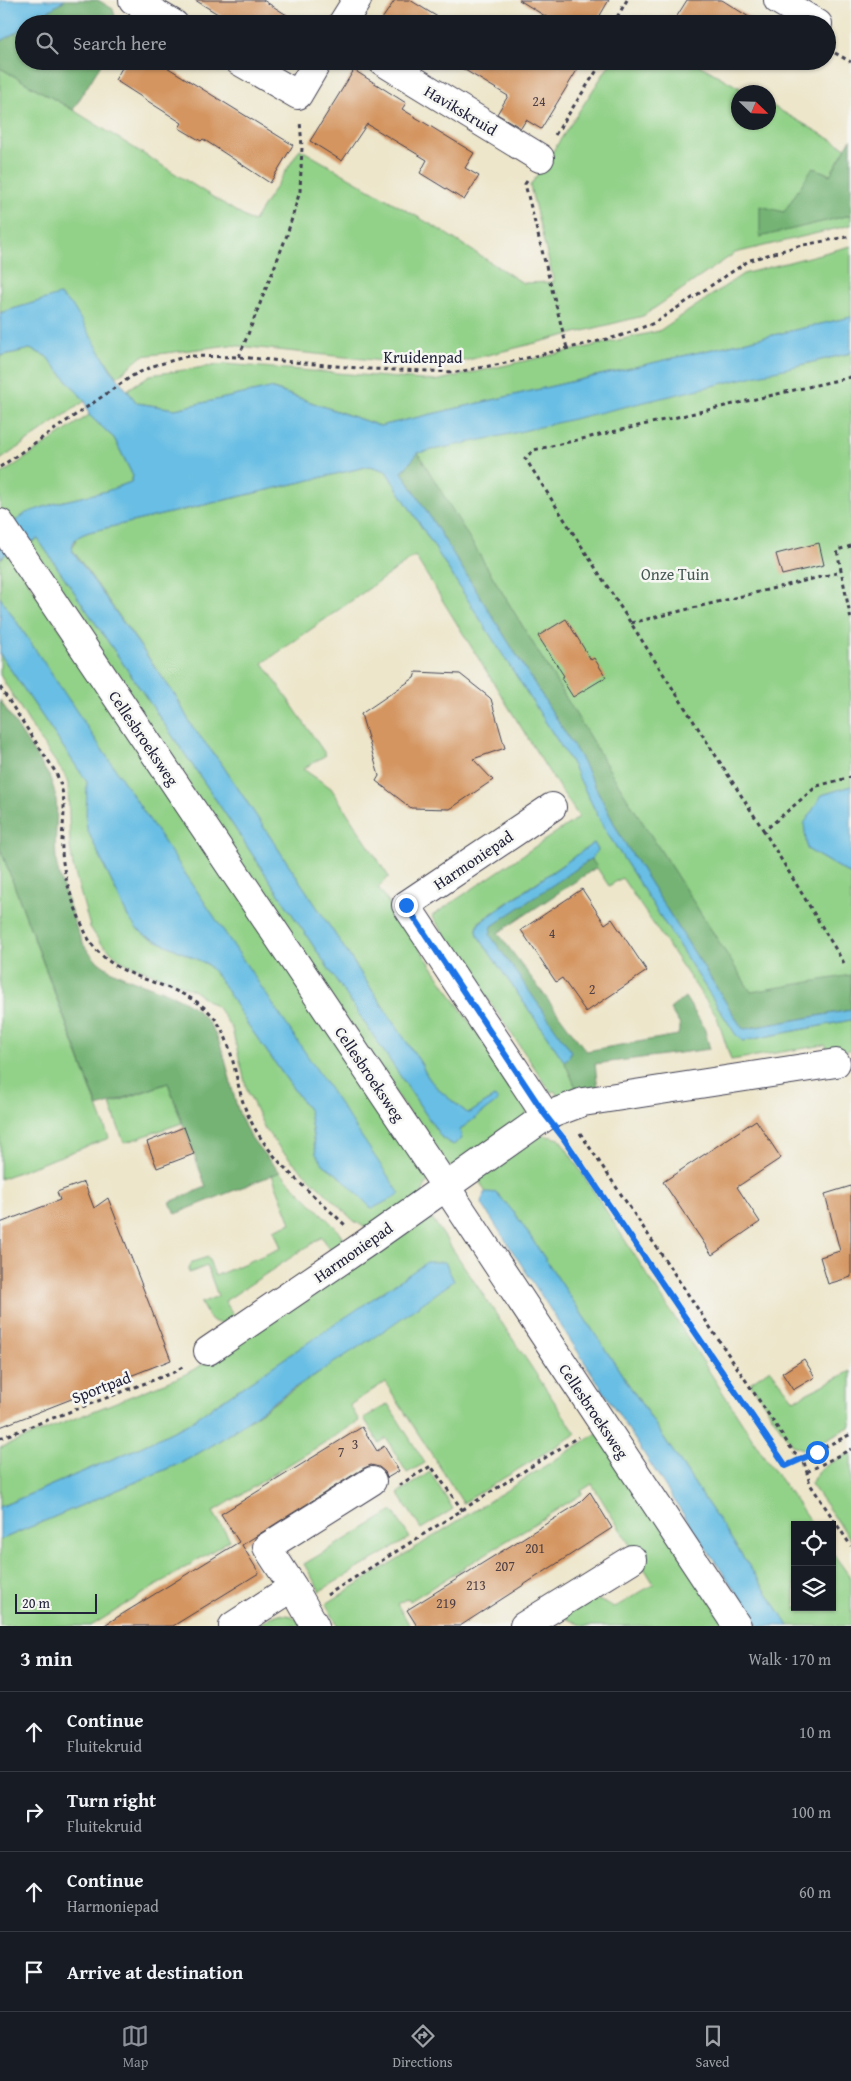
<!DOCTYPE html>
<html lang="en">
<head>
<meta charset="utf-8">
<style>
  :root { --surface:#171b24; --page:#242831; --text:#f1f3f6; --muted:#9ea1a6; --line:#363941; --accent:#8c9099 }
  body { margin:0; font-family:"Gentium Book Plus",serif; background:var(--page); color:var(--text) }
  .controls { position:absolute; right:15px; bottom:15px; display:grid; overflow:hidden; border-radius:0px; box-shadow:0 1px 4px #0004 }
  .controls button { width:45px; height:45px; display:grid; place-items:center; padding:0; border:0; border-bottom:1px solid var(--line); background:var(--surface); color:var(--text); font:25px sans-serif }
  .compass { position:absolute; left:731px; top:85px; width:45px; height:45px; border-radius:50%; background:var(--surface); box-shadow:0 1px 4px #0004; rotate:113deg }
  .scale { position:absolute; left:15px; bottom:12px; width:82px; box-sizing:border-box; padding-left:5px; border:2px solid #22223b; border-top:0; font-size:14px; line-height:18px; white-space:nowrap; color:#22223b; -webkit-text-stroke:4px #f6f6f2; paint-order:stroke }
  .stop { position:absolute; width:15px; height:15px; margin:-11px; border:4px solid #1a73e8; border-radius:50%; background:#fff }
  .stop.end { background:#1a73e8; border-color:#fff; box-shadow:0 1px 5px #0008 }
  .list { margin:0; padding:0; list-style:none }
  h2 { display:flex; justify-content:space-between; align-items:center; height:65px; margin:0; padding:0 20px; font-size:21px }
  h2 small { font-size:16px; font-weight:400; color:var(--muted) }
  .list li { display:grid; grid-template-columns:32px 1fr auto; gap:15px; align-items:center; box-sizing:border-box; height:80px; padding:0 20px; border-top:1px solid var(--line) }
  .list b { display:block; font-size:19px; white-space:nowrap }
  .list p { margin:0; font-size:16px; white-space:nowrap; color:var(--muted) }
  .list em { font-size:16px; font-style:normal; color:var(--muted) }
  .icon { flex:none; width:28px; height:28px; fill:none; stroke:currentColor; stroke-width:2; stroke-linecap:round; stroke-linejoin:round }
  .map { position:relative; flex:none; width:851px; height:1626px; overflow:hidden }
  .search { position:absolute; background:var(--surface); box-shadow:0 1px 4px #0004; left:15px; right:15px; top:15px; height:55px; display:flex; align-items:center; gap:12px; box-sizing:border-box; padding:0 18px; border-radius:28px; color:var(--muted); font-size:19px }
  .sheet { height:385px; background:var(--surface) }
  nav { display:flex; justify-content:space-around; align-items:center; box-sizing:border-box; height:70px; border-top:1px solid var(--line); background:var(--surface); font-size:14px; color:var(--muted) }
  nav a { display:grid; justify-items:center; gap:2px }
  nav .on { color:var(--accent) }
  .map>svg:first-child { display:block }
  .green { fill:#92d188; stroke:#5a7a62 }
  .forest { fill:#75b374; stroke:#4c6a58 }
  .water { fill:#67bee4; stroke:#447090 }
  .building { fill:#d49561 }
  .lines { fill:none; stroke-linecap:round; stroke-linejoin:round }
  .street-casing { stroke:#403f51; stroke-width:30 }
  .path { stroke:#403f51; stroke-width:3; stroke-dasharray:4 4; stroke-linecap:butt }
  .street { stroke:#fff; stroke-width:28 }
  .route { stroke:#1a73e8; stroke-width:6 }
  .labels { text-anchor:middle; stroke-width:5; stroke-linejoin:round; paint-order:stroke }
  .number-label { font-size:14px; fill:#4e3f44 }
  .street-label { font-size:16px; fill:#22223b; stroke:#f6f6f2 }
  .park-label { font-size:16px; fill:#445752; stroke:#f6f6f2 }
</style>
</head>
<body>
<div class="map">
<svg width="851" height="1626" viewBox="0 0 851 1626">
  <rect width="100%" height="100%" fill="#f6f6f2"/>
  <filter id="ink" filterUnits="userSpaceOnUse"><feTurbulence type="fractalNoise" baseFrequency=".02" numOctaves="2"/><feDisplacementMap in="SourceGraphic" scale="10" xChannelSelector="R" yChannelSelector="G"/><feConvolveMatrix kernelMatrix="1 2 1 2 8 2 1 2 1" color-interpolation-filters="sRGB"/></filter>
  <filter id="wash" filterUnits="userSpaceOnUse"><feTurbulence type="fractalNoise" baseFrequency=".0096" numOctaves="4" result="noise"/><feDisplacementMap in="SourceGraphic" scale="20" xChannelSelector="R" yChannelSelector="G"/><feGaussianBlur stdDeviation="1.12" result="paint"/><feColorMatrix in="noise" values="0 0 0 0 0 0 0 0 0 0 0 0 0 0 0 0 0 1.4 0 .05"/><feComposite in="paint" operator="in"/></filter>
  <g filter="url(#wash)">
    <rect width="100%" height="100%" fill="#ede6cb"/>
    <path class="green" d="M612 61H692L747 92H738V122H768L769 104 846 148 830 175 813 167 784 213 760 236 851 215V225L735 253 643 316 440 367 230 345 142 356 117 377 60 295 0 313V68L73 110 253 222 300 149 437 228 523 283 554 282 530 186Z
      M851 246V317L380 426 271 388 175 409 137 403 127 390 150 375 225 364 435 381 659 331 743 274Z
      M30 349 46 356 85 401 0 460V356Z
      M851 353V786L822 795 807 849 851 875V1010L745 1029 621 837 579 755 402 472 418 453Z
      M89 415 114 438 133 476 131 482 107 491 56 503 10 523 0 508V475Z
      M370 466 386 471 571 762 604 828 736 1035 743 1041 851 1020V1050L830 1054 825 1045 731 1060 717 1017 622 878 609 886 591 859 598 850 594 843 479 922 477 929 478 936 564 1061 579 1094 560 1100 555 1091 551 1092 432 916 579 817 547 769 415 556 263 663 326 755 303 769 331 788 389 877 378 887 525 1104 527 1110 526 1117 454 1168 443 1164 26 544 38 539 206 785 441 1137 449 1143 461 1136 460 1131 462 1128 497 1101 494 1097 470 1113H467C451 1099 429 1086 422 1065L221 763 191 725 177 698 72 549 77 537 89 532Z
      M8 552 429 1178 421 1195 370 1230 354 1221 282 1151 265 1129 247 1090 232 1029 219 1009 193 990 123 962 100 942 90 927 73 866 70 846 68 784 64 774 40 740 0 675V654L87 782V829L128 917 145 935 207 964 219 978 246 1022 309 1111 314 1145 323 1164 342 1178 399 1194 0 597V560Z
      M0 848 109 1138 0 1179Z
      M168 1083 182 1123 124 1143 110 1104Z
      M539 1134 560 1139 763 1455 813 1525H795V1607H832V1552L851 1578V1626H789L516 1215 497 1193H486L476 1175Z
      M280 1172 339 1231 343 1239 341 1245 334 1255 322 1237 225 1301 236 1319C216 1328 210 1322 201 1303L218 1296 207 1266 189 1273V1269L192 1262 208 1257 215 1276 281 1248 274 1230 291 1223 272 1175Z
      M428 1217 432 1218 576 1434 463 1503 385 1382 350 1405 359 1421 213 1512 230 1540 91 1626H0V1540L183 1462 216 1443 324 1369 428 1262 186 1425 143 1446 0 1507V1448L182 1376 218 1356Z
      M770 1369 794 1400 851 1371V1426L806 1450 792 1445 750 1383Z
      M388 1404 425 1463 407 1473 386 1438 379 1443 364 1418Z
      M599 1432 727 1626H583L561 1616 589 1596 614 1607 617 1606 654 1584 592 1484 581 1491 582 1494 410 1601 408 1598 397 1604 410 1626H338L326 1604Z
      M851 1453V1540L811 1484C818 1466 835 1461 851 1453Z
      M430 1472 453 1509 421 1529 398 1493Z
      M393 1511 410 1538 320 1591 304 1564Z
      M279 1614 292 1616 306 1626H256L273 1616Z"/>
    <path class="forest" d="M65 0H98L113 9 117 24H29Z
      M24 27V61H103L73 110 0 68V42Z
      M851 139V215L760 237V206L784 212 813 167 830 175Z
      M418 453 615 779 751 992 851 975V1010L745 1029 742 1028 621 837 579 755 402 472Z
      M0 700 49 776C63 805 53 827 56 858 57 874 64 889 69 905 73 916 75 927 80 937 100 986 165 980 199 1012 229 1040 227 1086 242 1120 250 1140 266 1156 280 1172L175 1214 170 1202 206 1187 168 1083 98 1107 0 848Z
      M591 859 597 867 498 933 586 1051 678 1035 680 1025 670 1009 685 997 704 1027 710 1049 595 1064 598 1089 579 1094 564 1061 569 1057 490 935 491 926Z"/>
    <path class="water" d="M0 0H65L29 24H24V27L0 42Z
      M59 295 72 305 111 370 137 403 175 409 270 388 380 426 851 317V353L510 434 418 453 402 472 579 755 621 837 742 1028 745 1029 851 1010V1020L743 1041 736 1035 604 828 571 762 386 471 370 466 89 532C78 536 70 540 73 552L177 698 191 725 221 763 422 1065C429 1086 451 1099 467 1113H470L494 1097 497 1099 498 1101 462 1128 460 1131 462 1139 453 1145 441 1137 206 785 38 539 8 552 0 559V533L26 513 56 503 107 491 131 482 133 476 114 438 89 415 85 401 46 356 30 349 0 356V313Z
      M0 597 400 1194 372 1209 342 1178 323 1164 316 1154 309 1111 246 1022 219 978 207 964 145 935 136 928 128 917 87 829 86 818 87 782 0 654Z
      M851 786V875L807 849 804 824 822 795Z
      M594 843 598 850 591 859 492 926 490 935 571 1051 569 1057 564 1061 478 936 477 929 479 923Z
      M487 1192 497 1193 516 1215 789 1626H759L691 1526 482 1204 484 1193Z
      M427 1262H445L454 1281 379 1334 288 1392 216 1443 183 1462 0 1540V1507L143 1446 186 1425Z"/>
    <g id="blocks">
      <path class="building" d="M195 0H263L301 24H234Z
        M395 0H410L449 24H389L382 19Z
        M519 0H609L595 24H558Z
        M687 0H722L760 24H672Z
        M126 61H157L293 145 270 183 203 139 201 141 179 128 182 123 115 80Z
        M450 61H571L579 67 541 129 526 120 521 128 497 114 508 96Z
        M354 70 406 103 402 109 474 153 465 168 479 176 464 200 420 173 427 160 367 124 342 161 310 141Z
        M819 543 824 565 782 575 776 554Z
        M566 619 591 660 594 658 606 677 573 697 561 678 564 676 538 636Z
        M416 672 460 674 489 697 491 699 505 748 473 759 493 780 450 809 411 808 376 781 379 776 361 714 414 678Z
        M582 889 605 924 612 919 647 971 586 1012 562 978 556 982 521 930Z
        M756 1120 781 1158 737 1187 760 1222 712 1255 663 1182Z
        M184 1127 194 1154 157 1168 147 1142Z
        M84 1182 94 1208 108 1198 171 1360 0 1427V1223L60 1200 57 1192Z
        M851 1186V1277L828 1284 820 1257 840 1251 825 1194Z
        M804 1359 815 1377 793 1390 782 1373Z
        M362 1427 377 1451 384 1446 399 1471 387 1478 385 1472 379 1467 371 1465 364 1468 242 1545 259 1573 173 1626H103L239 1542 221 1514Z
        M590 1492 612 1528 460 1626H417L407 1610 578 1504Z"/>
    </g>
  </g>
  <g filter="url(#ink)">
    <use href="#blocks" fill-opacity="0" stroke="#403f51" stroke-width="1"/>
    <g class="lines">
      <defs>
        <path id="street" d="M133 0 174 24
          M778 0 818 24
          M342 24 357 0
          M239 61 298 95 318 61
          M382 61 540 158
          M0 523 446 1187 737 1626
          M546 1116 406 905 552 807
          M208 1351 365 1244 546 1116 583 1102 836 1063
          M293 1587 267 1547 372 1481
          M233 1626 293 1587 315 1626
          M524 1626 632 1559"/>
      </defs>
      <use href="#street" class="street-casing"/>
      <path class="path" d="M613 24 627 0
        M828 49 851 62
        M555 135 601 64 597 61
        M527 181 525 184 567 348
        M239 357 287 235 300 191 302 147 300 121
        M0 467 132 376 153 366 188 356 239 357 369 369 457 372 501 364 620 336 654 323 750 260 798 246 851 236
        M851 546 837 550 851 620
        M631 623 841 572
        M0 687C13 707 26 727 39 747 48 761 59 774 62 790 67 810 61 831 62 851 63 878 75 909 86 934 110 984 175 977 210 1013 236 1040 233 1083 248 1115 268 1160 311 1192 345 1225
        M764 831 525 458 534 450 851 377
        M844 963 764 831 817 786 851 777
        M580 1133 795 1454 803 1458 810 1484 851 1546
        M563 1137 786 1466 851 1434
        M0 1438 172 1373 186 1365
        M807 1472 851 1449
        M399 1485 431 1466 463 1511
        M327 1595 578 1437"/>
      <use href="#street" class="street"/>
    </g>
  </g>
  <g class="lines" filter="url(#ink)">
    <path class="route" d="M406 905 546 1116 564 1139 786 1466 817 1452"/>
  </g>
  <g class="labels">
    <g class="number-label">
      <text x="539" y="106">24</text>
      <text x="552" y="938">4</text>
      <text x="592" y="994">2</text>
      <text x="355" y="1449">3</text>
      <text x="341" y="1457">7</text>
      <text x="535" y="1553">201</text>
      <text x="505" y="1571">207</text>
      <text x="476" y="1590">213</text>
      <text x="446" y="1608">219</text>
    </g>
    <g class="street-label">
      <text transform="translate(461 110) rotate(31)" y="6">Havikskruid</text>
      <text x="423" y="363">Kruidenpad</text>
      <text transform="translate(144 738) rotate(56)" y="6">Cellesbroeksweg</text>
      <text transform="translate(473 860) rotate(-34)" y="6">Harmoniepad</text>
      <text transform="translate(370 1074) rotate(56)" y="6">Cellesbroeksweg</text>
      <text transform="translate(353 1252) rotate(-35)" y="6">Harmoniepad</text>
      <text transform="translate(101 1387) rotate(-21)" y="6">Sportpad</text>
      <text transform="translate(594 1411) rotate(56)" y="6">Cellesbroeksweg</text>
    </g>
    <g class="park-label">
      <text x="675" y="580">Onze Tuin</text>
    </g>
  </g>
</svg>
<div class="controls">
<button><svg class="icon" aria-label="locate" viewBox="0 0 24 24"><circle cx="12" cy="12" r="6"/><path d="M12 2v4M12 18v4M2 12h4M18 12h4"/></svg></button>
<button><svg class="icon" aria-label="layers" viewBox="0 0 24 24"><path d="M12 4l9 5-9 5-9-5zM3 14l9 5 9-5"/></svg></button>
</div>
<svg class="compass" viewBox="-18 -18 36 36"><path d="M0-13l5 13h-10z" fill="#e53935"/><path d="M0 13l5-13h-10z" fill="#9ea1a6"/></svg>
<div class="scale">20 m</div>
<div class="stop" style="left:817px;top:1452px"></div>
<div class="stop end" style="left:406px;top:905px"></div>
<div class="search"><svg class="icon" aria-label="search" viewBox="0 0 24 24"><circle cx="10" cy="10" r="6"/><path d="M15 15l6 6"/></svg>Search here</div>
</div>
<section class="sheet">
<h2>3 min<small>Walk · 170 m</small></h2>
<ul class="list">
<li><svg class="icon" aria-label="ahead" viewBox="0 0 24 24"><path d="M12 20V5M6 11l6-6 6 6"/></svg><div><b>Continue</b><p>Fluitekruid</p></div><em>10 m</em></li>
<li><svg class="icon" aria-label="right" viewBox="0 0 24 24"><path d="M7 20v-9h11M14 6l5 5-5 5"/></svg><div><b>Turn right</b><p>Fluitekruid</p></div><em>100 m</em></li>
<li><svg class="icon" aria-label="ahead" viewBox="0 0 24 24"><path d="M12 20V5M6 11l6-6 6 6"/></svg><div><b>Continue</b><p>Harmoniepad</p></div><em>60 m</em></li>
<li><svg class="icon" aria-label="arrive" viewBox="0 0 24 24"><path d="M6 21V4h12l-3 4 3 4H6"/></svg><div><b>Arrive at destination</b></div></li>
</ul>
</section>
<nav>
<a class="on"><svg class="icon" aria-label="map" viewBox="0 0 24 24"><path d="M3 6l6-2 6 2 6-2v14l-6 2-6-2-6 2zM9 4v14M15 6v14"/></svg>Map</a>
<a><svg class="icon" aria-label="directions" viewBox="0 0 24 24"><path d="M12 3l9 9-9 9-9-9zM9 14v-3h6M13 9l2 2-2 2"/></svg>Directions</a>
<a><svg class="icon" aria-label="saved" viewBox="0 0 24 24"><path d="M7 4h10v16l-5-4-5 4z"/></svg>Saved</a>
</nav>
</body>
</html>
